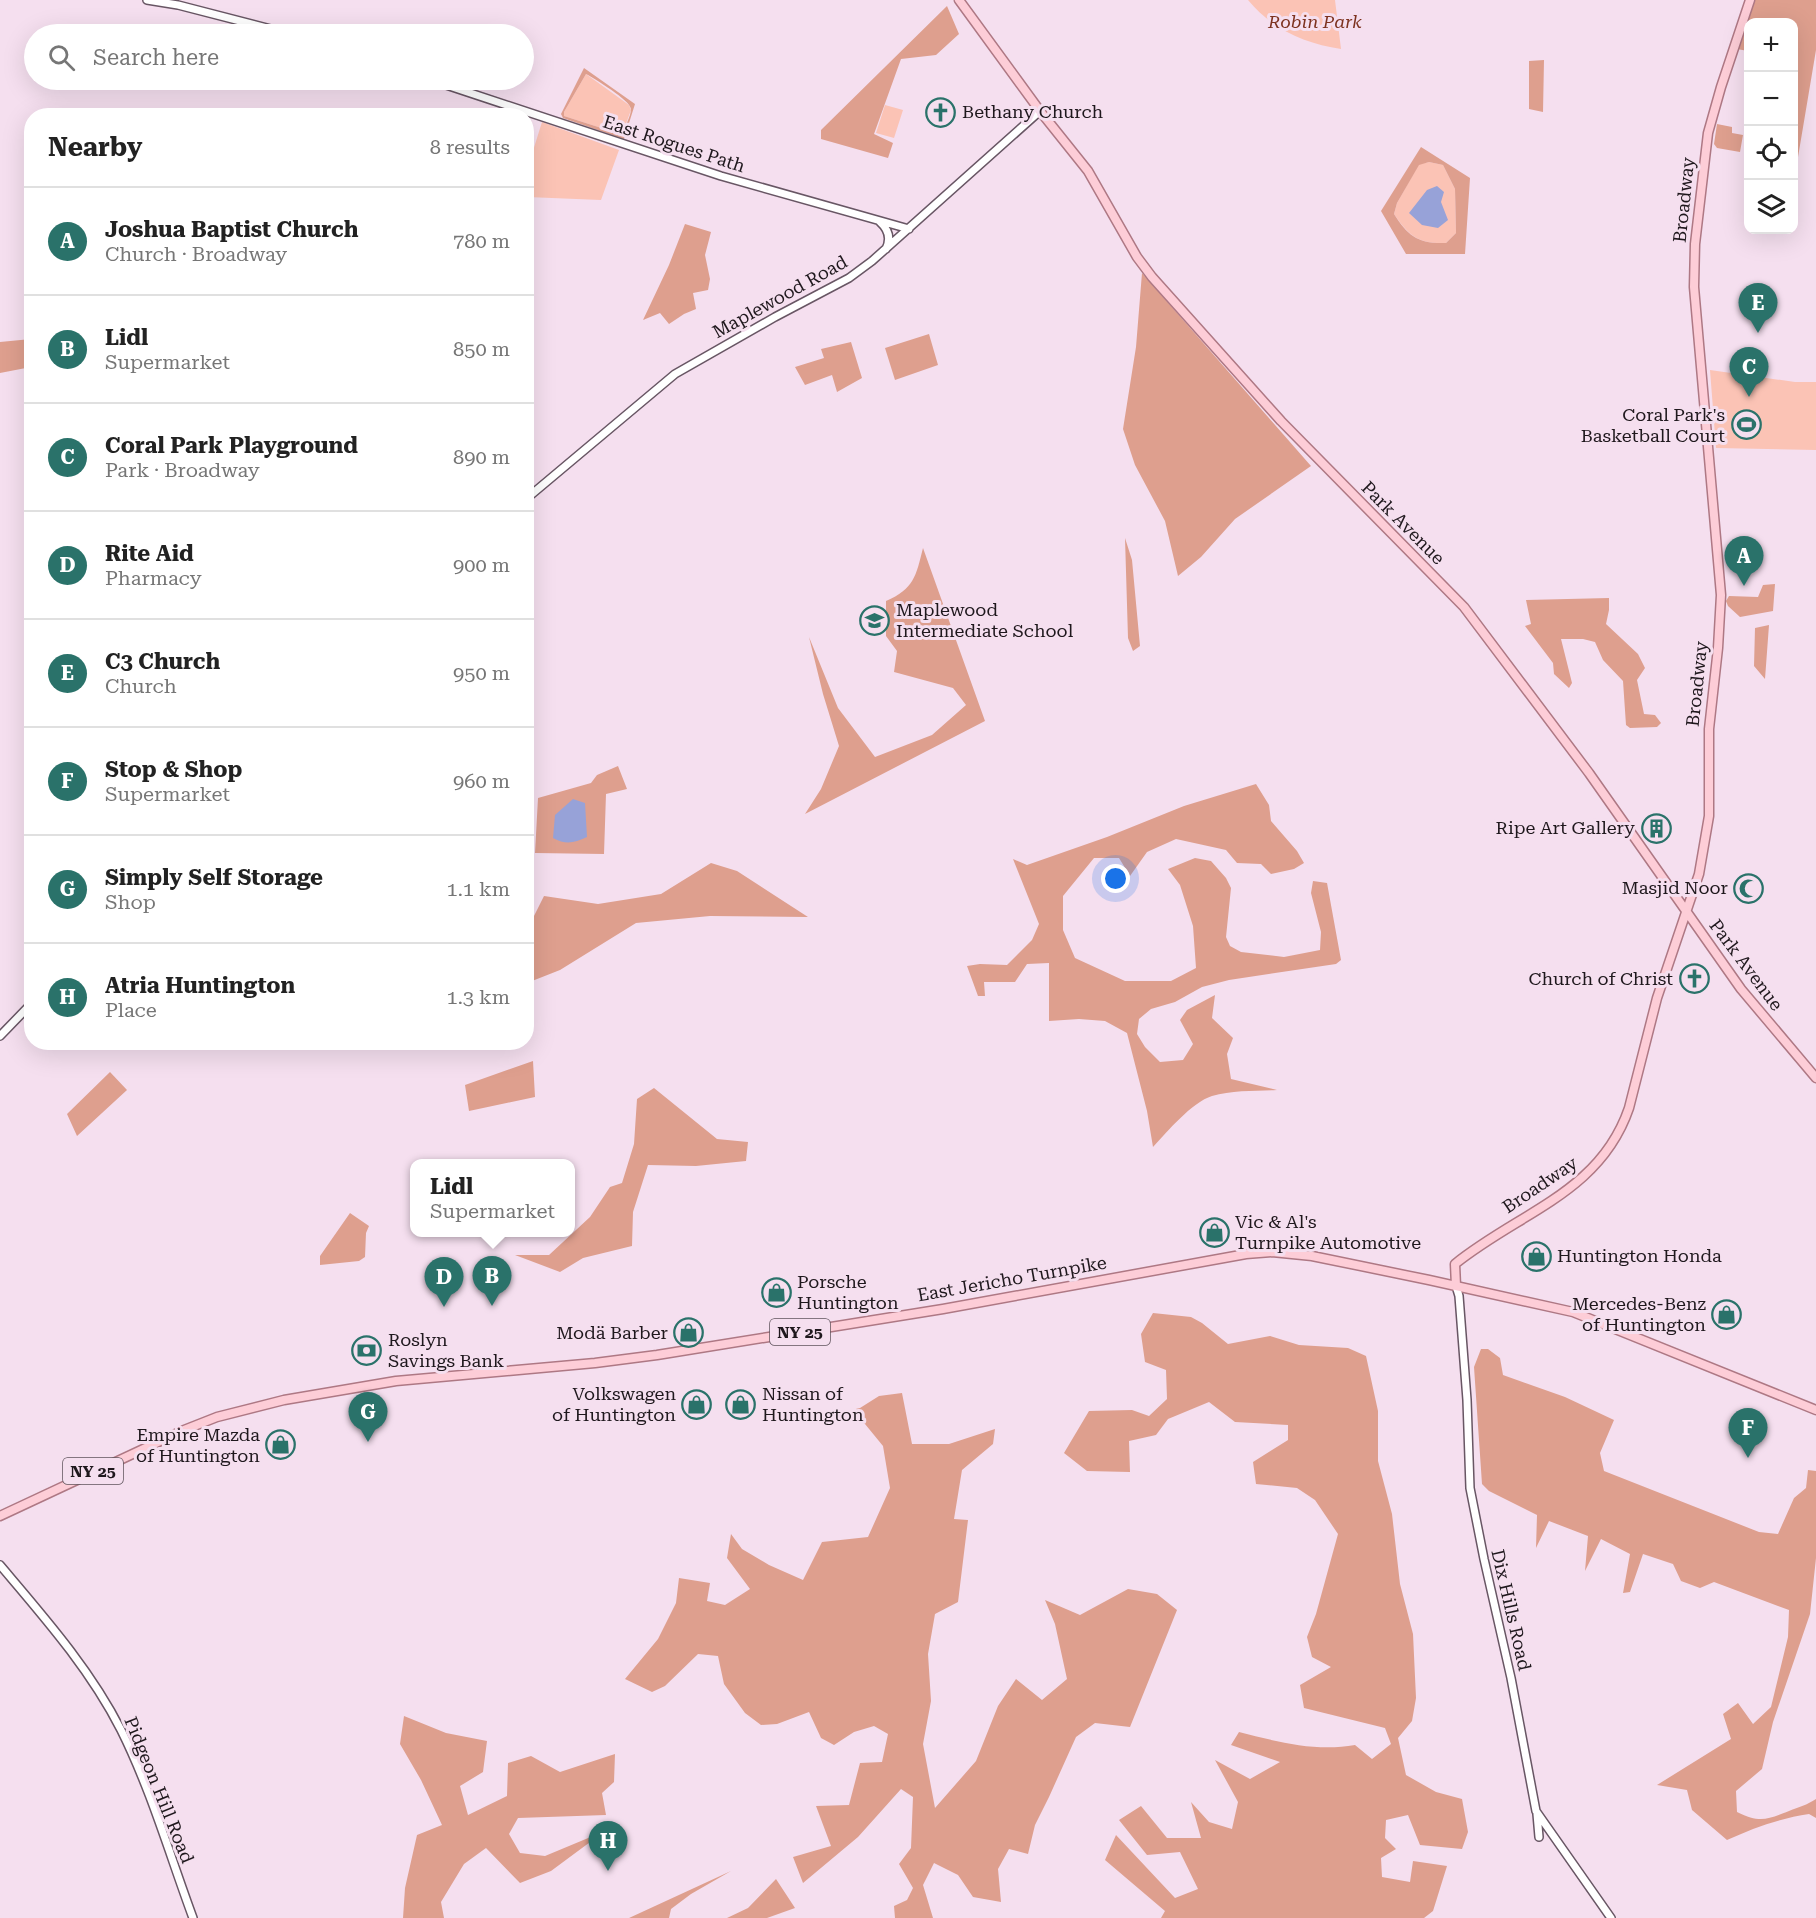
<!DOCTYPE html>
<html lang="en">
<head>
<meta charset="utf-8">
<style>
  :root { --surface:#fff; --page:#f2f2f2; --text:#222; --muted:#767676; --line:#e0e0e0; --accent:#2a726a }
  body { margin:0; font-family:"Roboto Serif",serif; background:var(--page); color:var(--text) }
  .controls { position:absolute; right:18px; top:18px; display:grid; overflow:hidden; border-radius:12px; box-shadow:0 6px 24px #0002 }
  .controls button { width:54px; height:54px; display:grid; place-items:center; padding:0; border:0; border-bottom:2px solid var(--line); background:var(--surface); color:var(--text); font:30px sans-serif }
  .you { position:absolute; left:1116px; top:879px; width:21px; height:21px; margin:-15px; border:4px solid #fff; border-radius:50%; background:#1a73e8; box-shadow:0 0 0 9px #1a73e833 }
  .badge { display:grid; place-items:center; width:39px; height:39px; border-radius:50%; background:var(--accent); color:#fff; font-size:20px; font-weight:700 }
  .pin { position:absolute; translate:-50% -50px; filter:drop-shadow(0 2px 3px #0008) }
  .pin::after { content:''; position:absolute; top:32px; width:21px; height:18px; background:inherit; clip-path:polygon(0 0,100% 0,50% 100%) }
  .popup { position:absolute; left:410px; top:1159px; width:165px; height:78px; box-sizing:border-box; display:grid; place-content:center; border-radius:12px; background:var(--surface); filter:drop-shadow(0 2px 4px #0005); font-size:20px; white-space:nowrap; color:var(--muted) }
  .popup b { font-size:22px; color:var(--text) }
  .popup::after { content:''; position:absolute; left:50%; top:100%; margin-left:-12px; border:12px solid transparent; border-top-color:var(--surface) }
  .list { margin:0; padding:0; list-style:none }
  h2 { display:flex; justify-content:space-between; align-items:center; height:78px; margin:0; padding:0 24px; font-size:26px }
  h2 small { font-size:20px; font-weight:400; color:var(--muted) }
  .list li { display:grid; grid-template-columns:39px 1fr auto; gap:18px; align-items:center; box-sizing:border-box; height:108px; padding:0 24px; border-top:2px solid var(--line) }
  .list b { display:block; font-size:22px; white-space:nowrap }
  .list p { margin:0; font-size:20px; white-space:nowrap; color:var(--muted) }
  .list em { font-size:20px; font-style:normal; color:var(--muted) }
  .icon { flex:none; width:33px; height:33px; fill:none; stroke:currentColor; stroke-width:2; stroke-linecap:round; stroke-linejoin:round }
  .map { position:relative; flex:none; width:1816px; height:1918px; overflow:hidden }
  .search { position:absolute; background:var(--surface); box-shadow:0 6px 24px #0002; left:24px; top:24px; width:510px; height:66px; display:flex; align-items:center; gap:15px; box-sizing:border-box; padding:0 21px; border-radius:33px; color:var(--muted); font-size:22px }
  .panel { position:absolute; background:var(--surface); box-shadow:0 6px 24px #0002; left:24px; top:108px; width:510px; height:942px; border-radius:24px }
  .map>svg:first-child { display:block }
  .green { fill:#fbc3b5 }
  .forest { fill:#de9f8e; fill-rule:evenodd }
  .water { fill:#97a2d8 }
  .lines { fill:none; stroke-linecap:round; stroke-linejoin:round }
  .minor-casing { stroke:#685664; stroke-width:10 }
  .major-casing { stroke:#ae7884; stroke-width:11 }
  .minor { stroke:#fff; stroke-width:7 }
  .major { stroke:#fdcdd7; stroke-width:8 }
  .labels { text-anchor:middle; stroke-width:6; stroke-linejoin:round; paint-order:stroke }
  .shield { fill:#f5dfef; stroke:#5f545c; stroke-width:1.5 }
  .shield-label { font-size:16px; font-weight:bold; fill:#1f181d }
  .park-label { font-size:18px; font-style:italic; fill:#7d321f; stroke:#f5dfef }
  .poi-label { font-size:18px; fill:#1f181d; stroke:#f5dfef; text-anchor:end }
  .street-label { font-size:18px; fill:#1f181d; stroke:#f5dfef }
</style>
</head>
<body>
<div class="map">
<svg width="1816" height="1918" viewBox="0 0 1816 1918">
  <rect width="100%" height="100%" fill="#f5dfef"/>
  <path class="green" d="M1248 0H1335L1341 49C1305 44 1272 29 1248 0Z
    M586 74 629 105 631 110 623 132 620 134 564 116V112Z
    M885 105 903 110 894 138 876 133Z
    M542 122 619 150 601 200 527 197V170Z
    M1429 162 1443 165 1455 189 1456 233 1446 243C1418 244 1409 236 1394 214L1397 203 1419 164Z
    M1710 370 1795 382H1816V450L1716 448Z"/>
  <path class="forest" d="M1755 0H1816V50L1797 163H1794V22H1748V51L1737 49Z
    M947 6 959 34 936 55 901 59 874 134 893 143 888 158 821 139V130Z
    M1544 60 1543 112 1529 109V61Z
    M584 68 635 104 624 139 563 118 561 114ZM586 74C595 79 630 100 631 109 631 116 625 126 623 132L620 134 564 116V112Z
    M1717 124 1732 127V133L1743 135 1740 152 1717 148 1714 144Z
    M1421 147 1470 178 1465 254H1406L1381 211ZM1429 162 1443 165 1455 189 1456 233 1446 243C1418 244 1408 236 1394 214L1397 203 1419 165Z
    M685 224 711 232 705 255 710 279 708 290 693 293 696 309 684 314 669 324 660 313 643 320 669 265Z
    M1142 273 1311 466 1235 519 1201 557 1178 576 1165 521 1135 465 1123 429 1136 347Z
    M929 334 938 365 895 380 885 348Z
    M31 339V367L0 373V342Z
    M851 342 862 378 837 392 832 375 805 385 795 367 824 358 821 349Z
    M1125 538 1132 560 1140 646 1133 651 1128 638Z
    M923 548 985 721 805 814 821 789 839 746 823 694 809 637 838 708 875 757 932 735 966 705 953 688 894 672 897 651 886 636V601C914 589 916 576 923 548Z
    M1775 584 1773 611 1740 617 1728 606 1726 601 1729 596 1758 597 1763 585Z
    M1609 598V610L1606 624 1638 654 1645 668 1637 680 1644 714 1655 715 1661 723 1657 727 1630 728 1626 725 1623 681 1603 660 1595 642 1583 639H1561L1572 683 1569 688 1554 674 1553 663 1525 626 1531 624 1526 600Z
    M1769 625 1765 679 1754 666 1755 628Z
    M618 766 627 789 606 794 604 854 535 853 538 798 591 783 597 775Z
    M1256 784 1269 805 1271 821 1297 851 1304 863 1294 869 1271 874 1261 864 1237 863 1226 850 1176 839 1147 852 1130 876 1119 858H1094L1063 896V930L1075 958 1125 981H1171L1196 968 1193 926 1180 885 1168 869 1195 858 1211 861 1226 878 1231 888 1226 937 1230 946 1241 952 1284 957 1320 950 1321 932 1311 893 1313 881 1327 883 1341 960 1336 964 1229 980 1202 987 1175 1002 1151 1009 1139 1019 1137 1034 1145 1047 1160 1062 1183 1060 1193 1044 1180 1020 1187 1010 1215 995 1212 1018 1233 1038 1227 1054 1231 1079 1277 1090C1256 1091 1232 1090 1212 1096 1192 1102 1167 1132 1153 1147L1147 1111 1127 1033 1105 1021 1079 1019 1049 1021V963L1027 964 1015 982H984L985 996H978L967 966 980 964 1007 965 1032 940 1039 924 1013 859 1027 865 1107 837 1184 806Z
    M711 863 737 871 808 917 710 916 636 923 560 970 527 983V930L544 896 598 904 661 894Z
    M533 1061 535 1097 469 1111 465 1085Z
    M110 1072 127 1090 77 1136 67 1114Z
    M654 1088 717 1139 748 1142 746 1161 696 1166 648 1165 633 1212 632 1246 583 1258 560 1272 515 1255H549L590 1217 610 1187 622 1183 634 1144 637 1099Z
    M350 1213 369 1226 366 1233 365 1257 359 1261 320 1265V1256Z
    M1153 1313 1191 1317 1202 1323 1228 1344 1270 1336 1299 1345 1348 1348 1366 1356 1378 1411V1461L1392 1514 1400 1584 1413 1634 1416 1698 1412 1721 1398 1738 1406 1775 1436 1792 1462 1799 1468 1832 1462 1849 1420 1845 1408 1815 1386 1820 1385 1838 1396 1849 1381 1858 1382 1877 1410 1882 1413 1861 1447 1866 1433 1911 1424 1918H1161L1165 1911 1105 1860 1116 1835 1175 1898 1198 1889 1180 1852 1147 1855 1119 1820 1141 1806 1167 1838H1201L1191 1802 1209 1822 1232 1829 1238 1802 1215 1760 1250 1779 1280 1762 1231 1745 1239 1732C1278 1742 1316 1752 1355 1745L1372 1759 1391 1744 1385 1728 1304 1708 1300 1685 1331 1667 1312 1657 1307 1637 1316 1614 1338 1534 1315 1500 1297 1488 1256 1484 1253 1462 1288 1440V1425L1235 1422 1209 1402 1168 1419 1156 1435 1129 1441 1130 1472 1087 1471 1064 1453 1089 1411 1132 1410 1149 1416 1167 1399 1166 1370 1145 1362 1141 1334Z
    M1481 1349H1488L1500 1358 1503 1375 1565 1397 1614 1420 1600 1453 1604 1471 1759 1532 1778 1534 1794 1498 1806 1488 1808 1470 1816 1471V1558L1810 1614 1773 1722 1762 1769 1736 1791 1737 1812C1760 1823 1766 1820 1789 1811 1799 1807 1807 1805 1816 1799V1818L1809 1814C1781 1818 1753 1828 1727 1840L1692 1810 1687 1790 1657 1785 1731 1739 1723 1714 1738 1703 1753 1724 1771 1707 1788 1637 1789 1610 1714 1582 1700 1588 1681 1581 1673 1564 1643 1554 1630 1592 1623 1593 1630 1554 1601 1539 1585 1571 1588 1536 1549 1521 1536 1548 1537 1515 1489 1491 1482 1484 1474 1367Z
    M902 1393 912 1444H949L995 1429 993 1444 962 1470 954 1519 968 1520 958 1602 935 1614 928 1654 931 1701 923 1744 935 1808 976 1761 998 1706 1016 1679 1042 1700 1067 1679 1055 1624 1045 1600 1080 1615 1128 1589 1157 1594 1177 1610 1130 1727 1095 1723 1076 1737 1049 1797 1035 1825 1028 1854 1009 1849 998 1869 1001 1902 973 1897 958 1875 934 1863 923 1885 933 1918H895L894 1906 907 1900 913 1888 899 1864 911 1848 913 1797 901 1789 858 1837 803 1883 793 1857 831 1846 816 1806 849 1805 860 1763 882 1762 888 1734 874 1726 854 1732 834 1745 821 1738 809 1712 777 1724 761 1725 745 1713 724 1684 718 1656 698 1654 665 1686 652 1692 625 1679 658 1639 676 1603 679 1578 710 1583 707 1601 725 1605 750 1589 727 1558 731 1534 742 1549 769 1565 803 1580 822 1542 868 1537 890 1488 883 1446 865 1424 834 1414 860 1408 879 1396Z
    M404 1716 446 1733 487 1741 483 1772 460 1786 468 1815 507 1796 508 1763 531 1756 560 1772 615 1754 614 1782 602 1793 606 1815 518 1818 509 1834 520 1853 545 1856 605 1831 551 1871 520 1883 486 1848 464 1864 441 1902 444 1918H403L405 1888 417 1835 442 1825 421 1780 400 1744Z
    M731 1871 691 1894 671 1909 669 1918H629Z
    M776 1879 795 1908 767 1918H727L748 1908Z"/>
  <path class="water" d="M1437 186 1444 192 1441 202 1448 220 1438 228 1422 225 1409 213 1427 190Z
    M573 799 585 803 587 837C574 843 566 845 553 838L555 815Z"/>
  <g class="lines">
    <defs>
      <path id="minor" d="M147 0 178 5 290 34
        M431 80 721 176 909 229
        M880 222C889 230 891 239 886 249
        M526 499 675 374 775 317 849 278 872 261 1040 111
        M0 1036 32 1003
        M1456 1286 1459 1296 1467 1400 1470 1488 1484 1559 1511 1678 1536 1811 1611 1918
        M0 1565C44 1617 90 1669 121 1730 151 1790 170 1856 193 1918
        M1537 1814 1539 1837"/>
      <path id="major" d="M959 0 1040 111 1088 171 1137 257 1152 277 1281 421 1464 607 1589 773 1741 989 1816 1078
        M1456 1286 1455 1264C1519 1212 1600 1193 1629 1108L1657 998 1699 874 1709 816V729L1718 648 1721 595 1694 287 1695 244 1708 133 1721 87 1750 0
        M0 1516 184 1430 217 1417 284 1400 396 1381 595 1363 657 1355 943 1309 1246 1254 1272 1252 1312 1256 1429 1280 1573 1312 1816 1410"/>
    </defs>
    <use href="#minor" class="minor-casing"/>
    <use href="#major" class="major-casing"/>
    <use href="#minor" class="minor"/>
    <use href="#major" class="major"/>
  </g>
  <defs>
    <symbol id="church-ring" viewBox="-11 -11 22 22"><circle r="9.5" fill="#f5dfef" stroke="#2a726a" stroke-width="1.5"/><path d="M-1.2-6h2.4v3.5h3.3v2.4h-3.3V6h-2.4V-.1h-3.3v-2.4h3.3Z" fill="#2a726a"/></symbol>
    <symbol id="stadium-ring" viewBox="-11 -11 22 22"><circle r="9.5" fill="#f5dfef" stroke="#2a726a" stroke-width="1.5"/><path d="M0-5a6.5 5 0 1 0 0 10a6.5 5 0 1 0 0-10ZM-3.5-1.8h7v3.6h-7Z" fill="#2a726a"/></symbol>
    <symbol id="school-ring" viewBox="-11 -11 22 22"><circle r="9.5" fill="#f5dfef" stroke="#2a726a" stroke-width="1.5"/><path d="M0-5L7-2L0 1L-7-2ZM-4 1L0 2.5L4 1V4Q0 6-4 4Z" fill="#2a726a"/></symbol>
    <symbol id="building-ring" viewBox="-11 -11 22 22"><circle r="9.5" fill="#f5dfef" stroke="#2a726a" stroke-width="1.5"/><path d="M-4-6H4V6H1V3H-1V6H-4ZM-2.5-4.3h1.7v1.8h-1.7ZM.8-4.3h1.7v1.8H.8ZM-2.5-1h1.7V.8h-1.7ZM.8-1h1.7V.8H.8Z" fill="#2a726a"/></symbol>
    <symbol id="mosque-ring" viewBox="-11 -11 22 22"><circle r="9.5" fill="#f5dfef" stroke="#2a726a" stroke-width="1.5"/><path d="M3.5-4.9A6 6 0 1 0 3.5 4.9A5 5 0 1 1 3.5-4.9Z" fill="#2a726a"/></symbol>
    <symbol id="shop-ring" viewBox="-11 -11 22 22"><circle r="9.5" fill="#f5dfef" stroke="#2a726a" stroke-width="1.5"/><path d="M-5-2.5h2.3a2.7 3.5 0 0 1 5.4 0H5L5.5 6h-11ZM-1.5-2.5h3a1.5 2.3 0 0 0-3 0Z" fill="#2a726a"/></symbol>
    <symbol id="bank-ring" viewBox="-11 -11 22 22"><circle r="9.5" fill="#f5dfef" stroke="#2a726a" stroke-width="1.5"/><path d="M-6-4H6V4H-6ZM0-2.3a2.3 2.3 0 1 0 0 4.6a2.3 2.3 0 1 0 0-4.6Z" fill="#2a726a"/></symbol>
  </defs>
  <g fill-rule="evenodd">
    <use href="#church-ring" x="924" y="96" width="33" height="33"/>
    <use href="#stadium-ring" x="1730" y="408" width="33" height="33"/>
    <use href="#school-ring" x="858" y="604" width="33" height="33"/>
    <use href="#building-ring" x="1640" y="812" width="33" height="33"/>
    <use href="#mosque-ring" x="1732" y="872" width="33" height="33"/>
    <use href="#church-ring" x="1678" y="962" width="33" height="33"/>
    <use href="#shop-ring" x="1198" y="1216" width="33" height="33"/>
    <use href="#shop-ring" x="1520" y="1240" width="33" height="33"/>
    <use href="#shop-ring" x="760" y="1276" width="33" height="33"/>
    <use href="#shop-ring" x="1710" y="1298" width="33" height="33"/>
    <use href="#shop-ring" x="672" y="1316" width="33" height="33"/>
    <use href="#bank-ring" x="350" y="1334" width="33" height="33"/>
    <use href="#shop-ring" x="680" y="1388" width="33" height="33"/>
    <use href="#shop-ring" x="724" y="1388" width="33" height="33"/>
    <use href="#shop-ring" x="264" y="1428" width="33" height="33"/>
  </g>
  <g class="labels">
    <g class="shield">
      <rect x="770" y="1319" width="60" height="26" rx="4.5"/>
      <rect x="63" y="1458" width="60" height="26" rx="4.5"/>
    </g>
    <g class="shield-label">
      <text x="800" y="1338">NY 25</text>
      <text x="93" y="1477">NY 25</text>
    </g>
    <g class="park-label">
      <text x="1315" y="28">Robin Park</text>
    </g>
    <g class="poi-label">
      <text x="962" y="118" text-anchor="start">Bethany Church</text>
      <text x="1725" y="421">Coral Park's<tspan x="1725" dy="21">Basketball Court</tspan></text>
      <text x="896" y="616" text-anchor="start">Maplewood<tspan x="896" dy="21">Intermediate School</tspan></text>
      <text x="1635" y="834">Ripe Art Gallery</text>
      <text x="1728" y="894">Masjid Noor</text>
      <text x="1673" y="985">Church of Christ</text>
      <text x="1235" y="1228" text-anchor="start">Vic &amp; Al's<tspan x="1235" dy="21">Turnpike Automotive</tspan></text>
      <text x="1557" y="1262" text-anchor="start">Huntington Honda</text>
      <text x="797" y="1288" text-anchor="start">Porsche<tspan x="797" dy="21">Huntington</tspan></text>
      <text x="1706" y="1310">Mercedes-Benz<tspan x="1706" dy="21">of Huntington</tspan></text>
      <text x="668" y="1339">Modä Barber</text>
      <text x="388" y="1346" text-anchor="start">Roslyn<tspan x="388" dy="21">Savings Bank</tspan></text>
      <text x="676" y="1400">Volkswagen<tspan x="676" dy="21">of Huntington</tspan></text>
      <text x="762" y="1400" text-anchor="start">Nissan of<tspan x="762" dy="21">Huntington</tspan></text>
      <text x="260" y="1441">Empire Mazda<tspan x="260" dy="21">of Huntington</tspan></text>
    </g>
    <g class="street-label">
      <text transform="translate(674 144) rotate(18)" y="6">East Rogues Path</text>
      <text transform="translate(1684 200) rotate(-84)" y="6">Broadway</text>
      <text transform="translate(780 297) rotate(-29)" y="6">Maplewood Road</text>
      <text transform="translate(1403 523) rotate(45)" y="6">Park Avenue</text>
      <text transform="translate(1697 684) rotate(-84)" y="6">Broadway</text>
      <text transform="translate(1746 965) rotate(53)" y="6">Park Avenue</text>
      <text transform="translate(1540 1185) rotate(-34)" y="6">Broadway</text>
      <text transform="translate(1012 1279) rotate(-10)" y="6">East Jericho Turnpike</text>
      <text transform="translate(1511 1610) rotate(77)" y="6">Dix Hills Road</text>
      <text transform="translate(159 1790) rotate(68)" y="6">Pidgeon Hill Road</text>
    </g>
  </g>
</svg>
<div class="controls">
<button>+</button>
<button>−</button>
<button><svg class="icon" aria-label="locate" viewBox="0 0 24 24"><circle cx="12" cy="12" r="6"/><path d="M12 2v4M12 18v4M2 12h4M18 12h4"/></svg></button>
<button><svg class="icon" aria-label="layers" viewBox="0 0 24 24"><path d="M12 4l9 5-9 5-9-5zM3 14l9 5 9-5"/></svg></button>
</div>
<div class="you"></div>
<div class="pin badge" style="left:1744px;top:586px">A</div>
<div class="pin badge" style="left:492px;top:1306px">B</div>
<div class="popup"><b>Lidl</b>Supermarket</div>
<div class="pin badge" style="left:1749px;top:397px">C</div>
<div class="pin badge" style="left:444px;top:1307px">D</div>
<div class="pin badge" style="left:1758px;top:333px">E</div>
<div class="pin badge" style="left:1748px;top:1458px">F</div>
<div class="pin badge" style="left:368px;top:1442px">G</div>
<div class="pin badge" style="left:608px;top:1871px">H</div>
<div class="search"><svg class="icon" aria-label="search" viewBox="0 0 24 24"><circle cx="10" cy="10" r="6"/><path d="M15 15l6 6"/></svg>Search here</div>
<section class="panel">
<h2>Nearby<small>8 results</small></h2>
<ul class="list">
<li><span class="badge">A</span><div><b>Joshua Baptist Church</b><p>Church · Broadway</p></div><em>780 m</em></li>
<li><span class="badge">B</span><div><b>Lidl</b><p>Supermarket</p></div><em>850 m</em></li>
<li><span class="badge">C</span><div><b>Coral Park Playground</b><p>Park · Broadway</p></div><em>890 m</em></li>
<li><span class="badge">D</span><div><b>Rite Aid</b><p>Pharmacy</p></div><em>900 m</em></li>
<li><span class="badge">E</span><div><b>C3 Church</b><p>Church</p></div><em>950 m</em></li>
<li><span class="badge">F</span><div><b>Stop &amp; Shop</b><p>Supermarket</p></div><em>960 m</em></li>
<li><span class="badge">G</span><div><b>Simply Self Storage</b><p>Shop</p></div><em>1.1 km</em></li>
<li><span class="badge">H</span><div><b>Atria Huntington</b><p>Place</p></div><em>1.3 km</em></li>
</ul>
</section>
</div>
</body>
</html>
